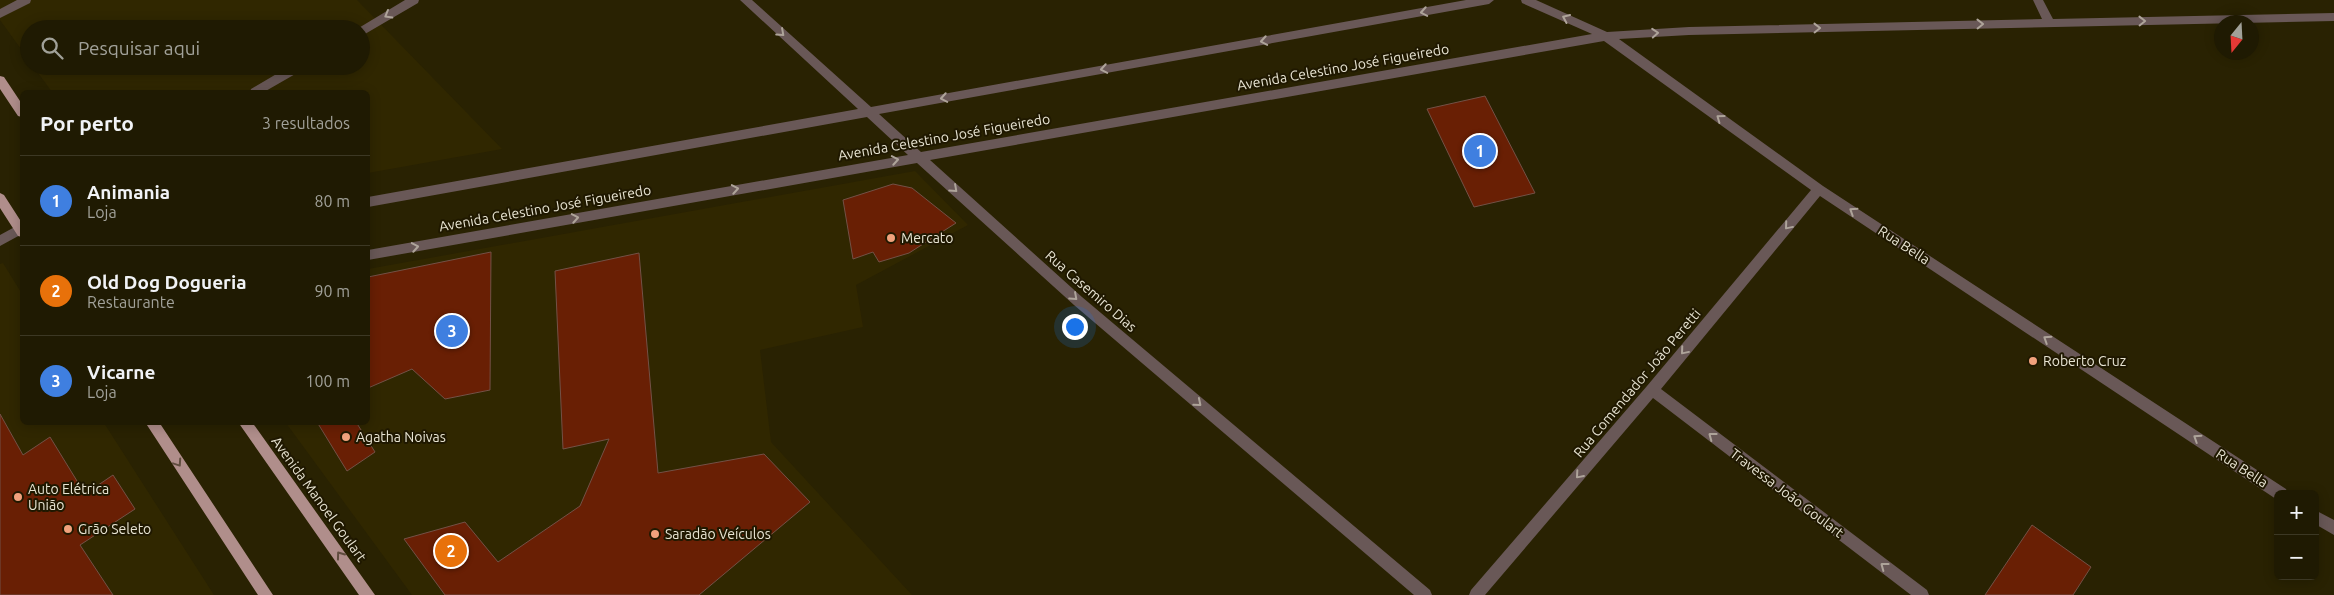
<!DOCTYPE html>
<html lang="pt">
<head>
<meta charset="utf-8">
<style>
  :root { --surface:#1f1a02; --page:#2c2711; --text:#f1f3f6; --muted:#a1a199; --line:#3c3824; --accent:#0f766e }
  body { margin:0; font-family:Ubuntu,sans-serif; background:var(--page); color:var(--text) }
  .controls { position:absolute; right:15px; bottom:15px; display:grid; overflow:hidden; border-radius:8px; box-shadow:0 2px 12px #0003 }
  .controls button { width:45px; height:45px; display:grid; place-items:center; padding:0; border:0; border-bottom:1px solid var(--line); background:var(--surface); color:var(--text); font:25px sans-serif }
  .compass { position:absolute; left:2214px; top:15px; width:45px; height:45px; border-radius:50%; background:var(--surface); box-shadow:0 2px 12px #0003; rotate:198deg }
  .you { position:absolute; left:1074px; top:326px; width:18px; height:18px; margin:-12px; border:4px solid #fff; border-radius:50%; background:#1a73e8; box-shadow:0 0 0 8px #1a73e833 }
  .badge { display:grid; place-items:center; width:32px; height:32px; border-radius:50%; background:var(--accent); color:#fff; font-size:16px; font-weight:700 }
  .pin { position:absolute; translate:-50% -50%; border:2px solid #fff; box-shadow:0 1px 5px #0006 }
  .list { margin:0; padding:0; list-style:none }
  h2 { display:flex; justify-content:space-between; align-items:center; height:65px; margin:0; padding:0 20px; font-size:21px }
  h2 small { font-size:16px; font-weight:400; color:var(--muted) }
  .list li { display:grid; grid-template-columns:32px 1fr auto; gap:15px; align-items:center; box-sizing:border-box; height:90px; padding:0 20px; border-top:1px solid var(--line) }
  .list b { display:block; font-size:19px; white-space:nowrap }
  .list p { margin:0; font-size:16px; white-space:nowrap; color:var(--muted) }
  .list em { font-size:16px; font-style:normal; color:var(--muted) }
  .icon { flex:none; width:28px; height:28px; fill:none; stroke:currentColor; stroke-width:2; stroke-linecap:round; stroke-linejoin:round }
  .map { position:relative; flex:none; width:2334px; height:595px; overflow:hidden }
  .search { position:absolute; background:var(--surface); box-shadow:0 2px 12px #0003; left:20px; top:20px; width:350px; height:55px; display:flex; align-items:center; gap:12px; box-sizing:border-box; padding:0 18px; border-radius:28px; color:var(--muted); font-size:19px }
  .panel { position:absolute; background:var(--surface); box-shadow:0 2px 12px #0003; left:20px; top:90px; width:350px; height:335px; border-radius:8px }
  .map>svg:first-child { display:block }
  .built { fill:#302700 }
  .building { fill:#691f04; stroke:#735146 }
  .lines { fill:none; stroke-linecap:round; stroke-linejoin:round }
  .minor { fill:#695857; fill-rule:evenodd }
  .major { fill:#b08e8b; fill-rule:evenodd }
  .oneway { stroke:#aea49a }
  .oneway2 { stroke:#604d3f }
  .poi-dot { fill:#f1a17c; stroke:#1f1800; stroke-width:2 }
  .labels { text-anchor:middle; stroke-width:4; stroke-linejoin:round; paint-order:stroke }
  .street-label { font-size:14px; fill:#e7e3d1; stroke:#1f1800 }
  .poi-label { font-size:14px; fill:#e7e3d1; stroke:#1f1800; text-anchor:start }
</style>
</head>
<body>
<div class="map">
<svg width="2334" height="595" viewBox="0 0 2334 595">
  <rect width="100%" height="100%" fill="#292202"/>
  <path class="built" d="M0 0H357L502 149 368 173V92H52L33 66H361V29H29V60L0 20Z
    M915 171 968 225 856 285 863 327 760 350 771 442 912 595H412L286 423 368 422V269Z
    M3 263 22 294V422L104 423 214 595H0V264Z"/>
  <path class="building" d="M1485 96 1535 193 1474 207 1427 109Z
    M893 184 912 188 956 223 909 253 879 262 873 252 853 259 843 200Z
    M491 252 490 390 445 399 412 369 368 388V277Z
    M639 253 658 473 764 454 810 502 699 595H445L404 539 465 522 498 562 580 506 609 439 563 449 555 271Z
    M0 414 23 455 50 437 85 494 113 475 135 509 80 545 113 595H0Z
    M317 422H356L375 452 347 471Z
    M2032 525 2091 567 2073 595H1985Z"/>
  <g class="lines">
    <path class="minor" d="M17 0H31L30 3 0 18V9Z
      M405 0H419L418 3 365 34 361 35V29H357Z
      M740 0H752L871 107 1466 0H1494L1489 4 879 114 921 152 1592 34 1522 3 1521 0H1536L1607 32 1689 27 2042 19 2033 0H2043L2053 19 2334 13V21L1689 35 1619 39 1823 186 2286 489 2288 494H2278V499H2276L1820 196 1661 389 1927 590 1929 595H1911L1653 398 1485 595H1469L1471 590 1647 386 1811 190 1604 41 930 160 1082 297 1430 590 1432 595H1414L1074 305 917 163 368 260V250L908 155 867 117 368 207V197L858 109Z
      M290 66H305L304 69 264 92H250L251 89Z
      M22 223V234L0 246V235Z
      M2315 510 2334 520V535L2315 524Z"/>
    <path class="major" d="M0 76 4 77 22 104V117L18 116 0 89Z
      M0 193 4 195 22 223V237L18 236 0 208Z
      M145 422H159L273 595H258Z
      M238 422H252L375 595H359Z"/>
  </g>
  <defs><path id="oneway-chevron" d="M-2-3.5L2.5 0L-2 3.5" fill="none" stroke-width="1.6" stroke-linecap="round" stroke-linejoin="round" transform="scale(1.25)"/></defs>
  <g class="oneway">
    <use href="#oneway-chevron" transform="translate(1424 12) rotate(170)"/>
    <use href="#oneway-chevron" transform="translate(388 15) rotate(150)"/>
    <use href="#oneway-chevron" transform="translate(1566 18) rotate(-156)"/>
    <use href="#oneway-chevron" transform="translate(2142 21) rotate(-1)"/>
    <use href="#oneway-chevron" transform="translate(1980 24) rotate(-1)"/>
    <use href="#oneway-chevron" transform="translate(1817 28) rotate(-1)"/>
    <use href="#oneway-chevron" transform="translate(781 33) rotate(42)"/>
    <use href="#oneway-chevron" transform="translate(1655 33) rotate(-4)"/>
    <use href="#oneway-chevron" transform="translate(1264 41) rotate(170)"/>
    <use href="#oneway-chevron" transform="translate(1104 69) rotate(170)"/>
    <use href="#oneway-chevron" transform="translate(944 98) rotate(170)"/>
    <use href="#oneway-chevron" transform="translate(1720 118) rotate(-144)"/>
    <use href="#oneway-chevron" transform="translate(895 160) rotate(-10)"/>
    <use href="#oneway-chevron" transform="translate(735 189) rotate(-10)"/>
    <use href="#oneway-chevron" transform="translate(954 189) rotate(42)"/>
    <use href="#oneway-chevron" transform="translate(1853 211) rotate(-147)"/>
    <use href="#oneway-chevron" transform="translate(575 218) rotate(-10)"/>
    <use href="#oneway-chevron" transform="translate(1788 226) rotate(130)"/>
    <use href="#oneway-chevron" transform="translate(415 247) rotate(-10)"/>
    <use href="#oneway-chevron" transform="translate(1074 297) rotate(42)"/>
    <use href="#oneway-chevron" transform="translate(2047 339) rotate(-147)"/>
    <use href="#oneway-chevron" transform="translate(1684 351) rotate(130)"/>
    <use href="#oneway-chevron" transform="translate(1198 403) rotate(40)"/>
    <use href="#oneway-chevron" transform="translate(1712 436) rotate(-143)"/>
    <use href="#oneway-chevron" transform="translate(2197 438) rotate(-147)"/>
    <use href="#oneway-chevron" transform="translate(1579 475) rotate(131)"/>
    <use href="#oneway-chevron" transform="translate(1884 566) rotate(-143)"/>
  </g>
  <g class="oneway2">
    <use href="#oneway-chevron" transform="translate(178 463) rotate(56)"/>
    <use href="#oneway-chevron" transform="translate(340 555) rotate(-126)"/>
  </g>
  <g class="poi-dot">
    <circle cx="891" cy="238" r="5"/>
    <circle cx="2033" cy="361" r="5"/>
    <circle cx="346" cy="437" r="5"/>
    <circle cx="18" cy="497" r="5"/>
    <circle cx="68" cy="529" r="5"/>
    <circle cx="655" cy="534" r="5"/>
  </g>
  <g class="labels">
    <g class="street-label">
      <text transform="translate(1343 67) rotate(-10)" y="5">Avenida Celestino José Figueiredo</text>
      <text transform="translate(944 137) rotate(-10)" y="5">Avenida Celestino José Figueiredo</text>
      <text transform="translate(545 208) rotate(-10)" y="5">Avenida Celestino José Figueiredo</text>
      <text transform="translate(1904 245) rotate(33)" y="5">Rua Bella</text>
      <text transform="translate(1091 291) rotate(41)" y="5">Rua Casemiro Dias</text>
      <text transform="translate(1637 383) rotate(-50)" y="5">Rua Comendador João Peretti</text>
      <text transform="translate(2242 468) rotate(33)" y="5">Rua Bella</text>
      <text transform="translate(1787 493) rotate(37)" y="5">Travessa João Goulart</text>
      <text transform="translate(319 499) rotate(54)" y="5">Avenida Manoel Goulart</text>
    </g>
    <g class="poi-label">
      <text x="901" y="243">Mercato</text>
      <text x="2043" y="366">Roberto Cruz</text>
      <text x="356" y="442">Agatha Noivas</text>
      <text x="28" y="494">Auto Elétrica<tspan x="28" dy="16">União</tspan></text>
      <text x="78" y="534">Grão Seleto</text>
      <text x="665" y="539">Saradão Veículos</text>
    </g>
  </g>
</svg>
<div class="controls">
<button>+</button>
<button>−</button>
</div>
<svg class="compass" viewBox="-18 -18 36 36"><path d="M0-13l5 13h-10z" fill="#e53935"/><path d="M0 13l5-13h-10z" fill="#a1a199"/></svg>
<div class="you"></div>
<div class="pin badge" style="left:1480px;top:151px;background:#3f7fe0">1</div>
<div class="pin badge" style="left:451px;top:551px;background:#e8710a">2</div>
<div class="pin badge" style="left:452px;top:331px;background:#3f7fe0">3</div>
<div class="search"><svg class="icon" aria-label="search" viewBox="0 0 24 24"><circle cx="10" cy="10" r="6"/><path d="M15 15l6 6"/></svg>Pesquisar aqui</div>
<section class="panel">
<h2>Por perto<small>3 resultados</small></h2>
<ul class="list">
<li><span class="badge" style="background:#3f7fe0">1</span><div><b>Animania</b><p>Loja</p></div><em>80 m</em></li>
<li><span class="badge" style="background:#e8710a">2</span><div><b>Old Dog Dogueria</b><p>Restaurante</p></div><em>90 m</em></li>
<li><span class="badge" style="background:#3f7fe0">3</span><div><b>Vicarne</b><p>Loja</p></div><em>100 m</em></li>
</ul>
</section>
</div>
</body>
</html>
